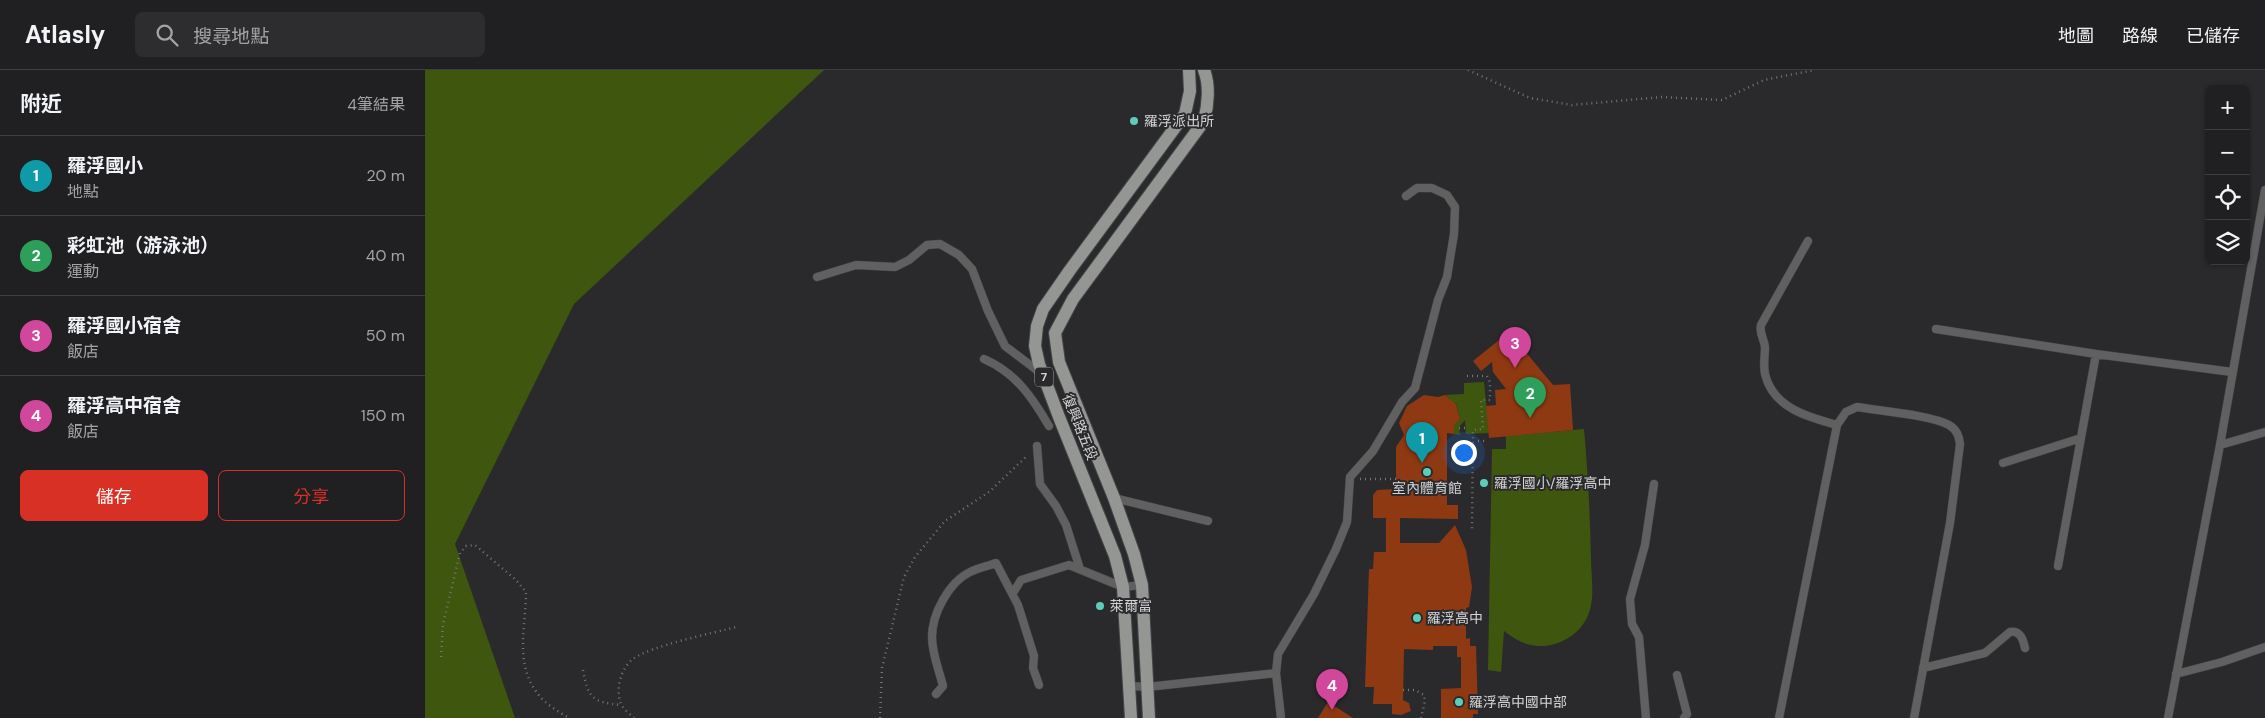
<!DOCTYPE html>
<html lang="zh-TW">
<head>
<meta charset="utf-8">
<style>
  :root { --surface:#202022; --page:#2d2d2f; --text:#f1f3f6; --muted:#a2a3a5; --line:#3d3e40; --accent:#d93025 }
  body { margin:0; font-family:"DM Sans","Noto Sans TC",sans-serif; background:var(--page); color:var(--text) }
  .controls { position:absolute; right:15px; top:15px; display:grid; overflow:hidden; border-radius:8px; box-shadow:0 1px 4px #0004 }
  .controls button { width:45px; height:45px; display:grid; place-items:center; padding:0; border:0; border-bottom:1px solid var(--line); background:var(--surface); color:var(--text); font:25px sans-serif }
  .you { position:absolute; left:1038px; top:382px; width:18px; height:18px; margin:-12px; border:4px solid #fff; border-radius:50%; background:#1a73e8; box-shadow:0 0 0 8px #1a73e833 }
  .badge { display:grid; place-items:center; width:32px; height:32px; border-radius:50%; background:var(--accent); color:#fff; font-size:16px; font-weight:700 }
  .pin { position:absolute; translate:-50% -41px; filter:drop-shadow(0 1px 2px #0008) }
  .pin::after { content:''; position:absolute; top:26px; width:18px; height:15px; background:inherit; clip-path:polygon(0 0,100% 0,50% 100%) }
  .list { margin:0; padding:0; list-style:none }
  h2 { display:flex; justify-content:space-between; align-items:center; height:65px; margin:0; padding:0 20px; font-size:21px }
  h2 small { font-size:16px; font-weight:400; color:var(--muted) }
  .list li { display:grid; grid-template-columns:32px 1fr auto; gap:15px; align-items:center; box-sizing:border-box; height:80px; padding:0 20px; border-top:1px solid var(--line) }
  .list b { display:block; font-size:19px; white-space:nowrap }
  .list p { margin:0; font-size:16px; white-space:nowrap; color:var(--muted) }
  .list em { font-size:16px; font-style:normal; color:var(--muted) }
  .actions { display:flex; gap:10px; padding:15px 20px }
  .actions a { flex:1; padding:11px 0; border:1px solid var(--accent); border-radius:8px; text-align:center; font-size:18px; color:var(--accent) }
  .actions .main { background:var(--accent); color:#fff }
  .icon { flex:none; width:28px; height:28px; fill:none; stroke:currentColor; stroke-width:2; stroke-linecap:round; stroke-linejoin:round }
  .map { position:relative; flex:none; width:1840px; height:648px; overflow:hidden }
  header { display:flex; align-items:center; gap:30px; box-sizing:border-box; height:70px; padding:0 25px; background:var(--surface); border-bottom:1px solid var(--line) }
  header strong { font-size:24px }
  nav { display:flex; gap:28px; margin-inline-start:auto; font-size:18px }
  .search { width:350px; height:45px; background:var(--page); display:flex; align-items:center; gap:12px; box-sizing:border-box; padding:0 18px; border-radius:8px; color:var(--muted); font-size:19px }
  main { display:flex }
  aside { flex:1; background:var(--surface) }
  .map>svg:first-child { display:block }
  .green { fill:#3f560f }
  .building { fill:#8f3913 }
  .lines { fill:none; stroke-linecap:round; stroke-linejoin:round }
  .service-casing { stroke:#454548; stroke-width:9 }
  .primary-casing { stroke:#454548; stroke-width:14 }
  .path { stroke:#757578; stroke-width:2.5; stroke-dasharray:1 4; stroke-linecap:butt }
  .service { stroke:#5f605f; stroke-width:8 }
  .primary { stroke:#939693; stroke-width:12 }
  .poi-dot { fill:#5bcebb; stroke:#2a2a2d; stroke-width:2 }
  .labels { text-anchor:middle; stroke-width:4; stroke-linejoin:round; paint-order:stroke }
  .shield { fill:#2a2a2d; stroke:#a0a0a3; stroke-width:1 }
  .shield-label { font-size:12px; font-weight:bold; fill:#d3d3d5 }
  .poi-label { font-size:14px; fill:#d3d3d5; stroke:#2a2a2d; text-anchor:start }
  .street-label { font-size:14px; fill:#d3d3d5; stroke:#2a2a2d }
</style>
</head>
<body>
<header>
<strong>Atlasly</strong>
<div class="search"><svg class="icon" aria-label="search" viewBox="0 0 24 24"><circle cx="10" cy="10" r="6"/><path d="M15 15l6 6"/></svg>搜尋地點</div>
<nav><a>地圖</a><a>路線</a><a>已儲存</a></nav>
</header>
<main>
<aside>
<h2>附近<small>4筆結果</small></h2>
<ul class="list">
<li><span class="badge" style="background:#0f9aa8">1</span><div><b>羅浮國小</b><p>地點</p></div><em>20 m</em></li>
<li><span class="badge" style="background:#2e9e5b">2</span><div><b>彩虹池（游泳池）</b><p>運動</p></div><em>40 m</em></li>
<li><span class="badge" style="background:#d1479c">3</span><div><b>羅浮國小宿舍</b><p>飯店</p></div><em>50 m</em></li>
<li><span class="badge" style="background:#d1479c">4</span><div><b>羅浮高中宿舍</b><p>飯店</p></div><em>150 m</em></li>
</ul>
<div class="actions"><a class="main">儲存</a><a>分享</a></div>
</aside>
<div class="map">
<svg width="1840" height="648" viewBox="0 0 1840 648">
  <rect width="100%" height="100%" fill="#2a2a2d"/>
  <path class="green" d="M0 0H399L149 234 30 474 90 648H0Z
    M1059 312 1064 363 1041 364 1040 350 1034 357 1035 365 1029 364V356L1035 349 1031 333H1024V328L1020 325 1039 324V313Z
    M1159 359C1163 402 1165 445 1166 489 1166 503 1169 521 1166 535 1162 562 1132 581 1106 575 1096 573 1087 567 1079 561L1076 602 1063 600 1067 379H1081V366Z"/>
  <path class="building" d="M1084 262 1128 315 1145 314 1148 360 1064 368 1061 336 1071 335 1070 320 1081 319 1068 302 1067 292 1056 301 1048 291Z
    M999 325 1013 327 1020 325 1031 334 1035 349 1029 356V364L1022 363V435H1033V449L975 448V473H1014L1030 455 1041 480 1047 517 1044 537 1041 538V569L1045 568V576H1051L1053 644H1048V648H1016V619L1036 618V587H1032V576H1008V580L979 579 978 630 984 633 986 641 976 645 967 644V634H948L949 617H940L944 499H948L949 482H961V448H948V425L952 420 971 419V377L979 365 974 353 982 336Z
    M903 632 928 648H893Z"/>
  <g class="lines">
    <defs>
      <path id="service" d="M1383 171 1336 255C1334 264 1339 268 1340 277 1340 286 1338 294 1340 304 1348 338 1383 347 1412 355
        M392 207 431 195 470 197 484 190 502 175 515 174 534 185 547 199 563 241 580 276 617 304
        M1511 259 1671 284 1807 302
        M559 289C591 303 607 327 624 356
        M1795 375 1840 362
        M612 376 615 414 631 436 641 455 655 499
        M1578 393 1656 368
        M689 428 783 451
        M1633 496 1671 284
        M588 523 596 510 644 495 698 517 717 515
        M1498 598 1560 583 1585 562C1595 560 1598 569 1600 578
        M1751 604 1797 592 1840 577
        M1252 605 1262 644 1259 648
        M706 616 722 617 851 603
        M511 624 518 616C514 600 507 584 507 567 507 544 524 512 545 502 553 498 563 496 571 493L593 535 609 586 608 598 614 615
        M856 648 851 603 853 584 889 524 911 479 922 452 925 407 948 381 977 332 990 318 1013 230 1022 207 1029 164 1030 137 1022 125 1007 118H992L981 126
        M1221 648 1214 567 1207 554 1205 529 1220 475 1229 414
        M1354 648 1412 355 1421 342 1432 337C1455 341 1506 345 1524 355 1532 360 1534 366 1535 374L1525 453 1489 648
        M1743 648 1795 375 1840 120"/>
      <path id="primary" d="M706 648 698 517 690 486 634 347 614 294 610 276 612 256 618 239 645 200 760 44 765 21 764 0
        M724 648 717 515 709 484 689 428 634 292 630 263 648 229 779 51C783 36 785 15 779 0"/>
    </defs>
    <use href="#service" class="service-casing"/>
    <use href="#primary" class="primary-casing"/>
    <path class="path" d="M1043 0 1105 28 1147 35 1237 27 1297 30 1339 10 1389 0
      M1042 306H1062L1065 312V330H1056L1058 359 1048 360 1047 459
      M1034 358H1040
      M1053 371H1061
      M935 409H971
      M16 587 18 554 35 483 41 476 50 475 91 510 101 522C101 557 89 594 113 624 120 634 134 642 144 648
      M158 600C163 628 167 632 196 635
      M978 620H990L999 625 1000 631 996 648
      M209 648C205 644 198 639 196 634 190 619 196 598 208 589 225 576 288 563 311 557
      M455 648 457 598 479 507 490 487 520 451 564 422 603 385"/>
    <use href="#service" class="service"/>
    <use href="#primary" class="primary"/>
  </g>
  <g class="poi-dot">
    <circle cx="709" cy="51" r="5"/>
    <circle cx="1002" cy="402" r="5"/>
    <circle cx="1059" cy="413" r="5"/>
    <circle cx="675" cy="536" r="5"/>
    <circle cx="992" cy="548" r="5"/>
    <circle cx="1034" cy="632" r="5"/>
  </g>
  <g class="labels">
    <rect class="shield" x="610" y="297.5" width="18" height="19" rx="4"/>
    <g class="shield-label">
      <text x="619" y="311">7</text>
    </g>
    <g class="poi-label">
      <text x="719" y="56">羅浮派出所</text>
      <text x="1069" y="418">羅浮國小/羅浮高中</text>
      <text x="1002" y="423" text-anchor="middle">室內體育館</text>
      <text x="685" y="541">萊爾富</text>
      <text x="1002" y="553">羅浮高中</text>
      <text x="1044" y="637">羅浮高中國中部</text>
    </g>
    <g class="street-label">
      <text transform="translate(655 357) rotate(68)" y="5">復興路五段</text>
    </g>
  </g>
</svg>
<div class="controls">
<button>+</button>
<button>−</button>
<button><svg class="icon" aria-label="locate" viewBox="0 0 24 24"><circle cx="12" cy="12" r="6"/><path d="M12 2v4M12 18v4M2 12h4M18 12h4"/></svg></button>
<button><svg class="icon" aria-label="layers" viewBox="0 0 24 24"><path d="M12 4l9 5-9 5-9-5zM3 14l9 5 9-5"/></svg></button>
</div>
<div class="you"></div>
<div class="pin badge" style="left:997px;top:393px;background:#0f9aa8">1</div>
<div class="pin badge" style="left:1105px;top:348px;background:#2e9e5b">2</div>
<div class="pin badge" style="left:1090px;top:298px;background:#d1479c">3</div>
<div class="pin badge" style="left:907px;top:640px;background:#d1479c">4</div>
</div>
</main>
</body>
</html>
